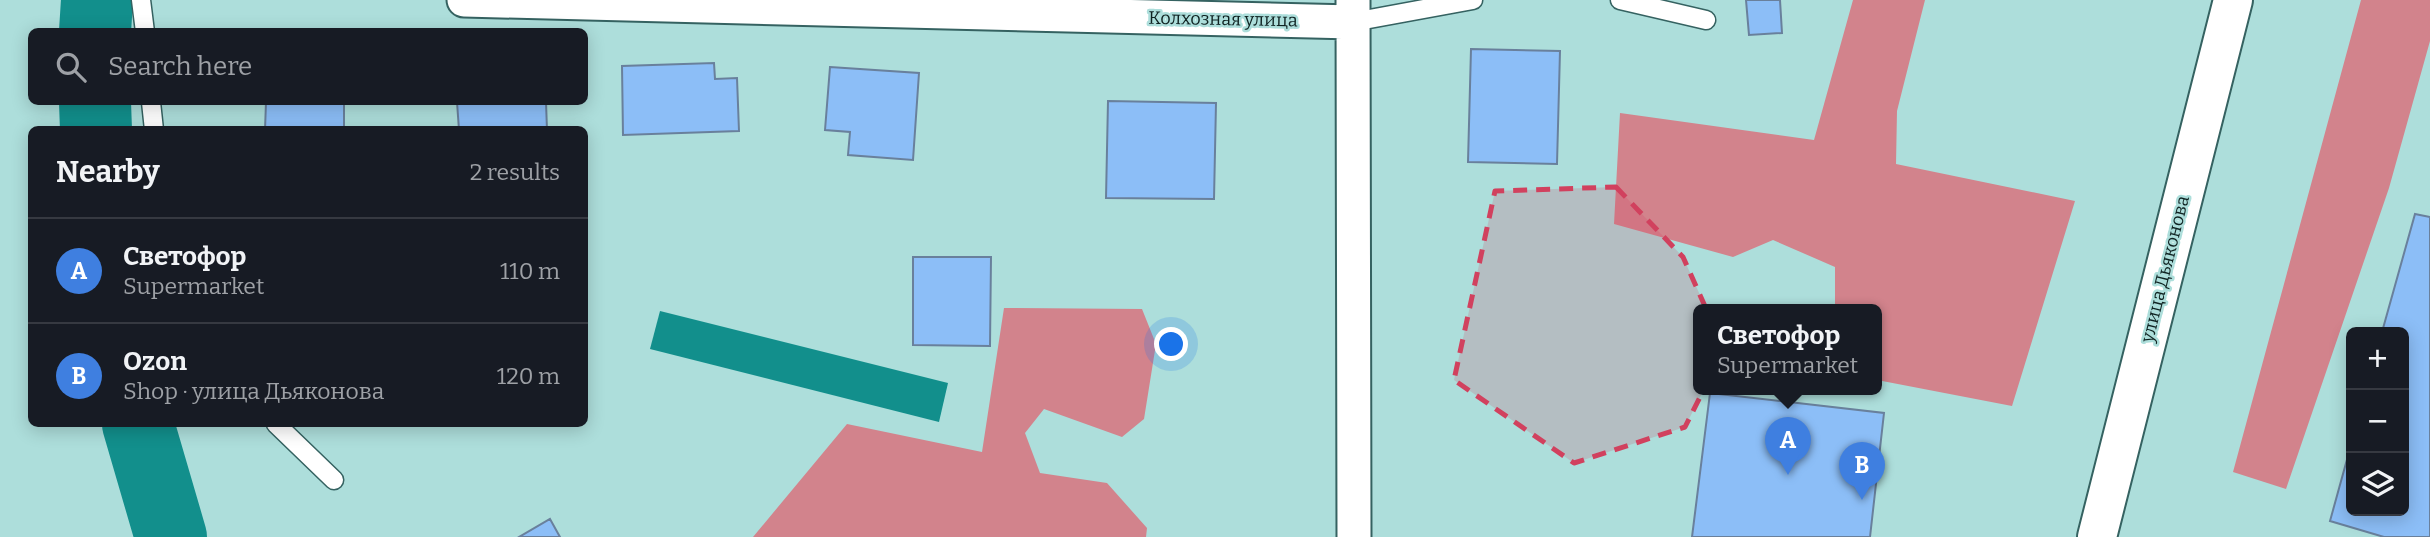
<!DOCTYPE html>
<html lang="en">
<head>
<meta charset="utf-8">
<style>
  :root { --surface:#171b24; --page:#20242c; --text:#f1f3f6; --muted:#9ea1a6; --line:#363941; --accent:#d1415e }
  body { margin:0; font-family:Bitter,serif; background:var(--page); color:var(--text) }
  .controls { position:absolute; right:21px; bottom:21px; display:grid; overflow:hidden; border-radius:10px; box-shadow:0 4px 18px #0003 }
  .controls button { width:63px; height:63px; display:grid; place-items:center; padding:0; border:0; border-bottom:2px solid var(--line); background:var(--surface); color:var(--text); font:35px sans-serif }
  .you { position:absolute; left:1172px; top:345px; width:24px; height:24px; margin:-18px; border:5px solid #fff; border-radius:50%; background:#1a73e8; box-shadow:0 0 0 10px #1a73e833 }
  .badge { display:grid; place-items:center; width:46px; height:46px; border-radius:50%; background:var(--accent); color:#fff; font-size:23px; font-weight:700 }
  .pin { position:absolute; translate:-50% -58px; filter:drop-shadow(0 2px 4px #0008) }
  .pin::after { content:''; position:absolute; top:37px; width:24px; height:21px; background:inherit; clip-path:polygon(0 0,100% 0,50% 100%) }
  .popup { position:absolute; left:1693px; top:304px; width:189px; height:91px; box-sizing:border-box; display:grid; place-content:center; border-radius:10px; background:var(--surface); filter:drop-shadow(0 2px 5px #0005); font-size:23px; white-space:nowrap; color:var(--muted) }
  .popup b { font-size:26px; color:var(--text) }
  .popup::after { content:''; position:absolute; left:50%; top:100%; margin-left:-14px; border:14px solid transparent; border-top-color:var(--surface) }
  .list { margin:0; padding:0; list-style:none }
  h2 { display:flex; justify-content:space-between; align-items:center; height:91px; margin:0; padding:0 28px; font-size:30px }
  h2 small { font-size:23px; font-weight:400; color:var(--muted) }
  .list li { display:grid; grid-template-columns:46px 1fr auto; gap:21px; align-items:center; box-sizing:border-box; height:105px; padding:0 28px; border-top:2px solid var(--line) }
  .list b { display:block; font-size:26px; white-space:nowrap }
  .list p { margin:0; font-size:23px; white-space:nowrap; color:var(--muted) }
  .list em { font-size:23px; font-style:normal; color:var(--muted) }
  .icon { flex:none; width:38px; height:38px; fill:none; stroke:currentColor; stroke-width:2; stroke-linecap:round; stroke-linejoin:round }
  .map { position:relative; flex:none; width:2430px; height:537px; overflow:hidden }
  .search { position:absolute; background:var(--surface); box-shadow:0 4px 18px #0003; left:28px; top:28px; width:560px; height:77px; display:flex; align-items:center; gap:18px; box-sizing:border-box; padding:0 24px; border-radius:10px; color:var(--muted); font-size:26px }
  .panel { position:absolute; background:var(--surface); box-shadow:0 4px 18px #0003; left:28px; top:126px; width:560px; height:301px; border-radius:10px }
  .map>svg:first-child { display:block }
  .forest { fill:#d2838c }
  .water { fill:#128f8c }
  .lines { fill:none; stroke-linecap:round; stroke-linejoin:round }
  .river { stroke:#128f8c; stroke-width:72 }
  .building { fill:#8cbef7; stroke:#69809c; stroke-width:2 }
  .service-casing { stroke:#356261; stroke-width:21 }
  .minor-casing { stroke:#356261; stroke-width:37 }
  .secondary-casing { stroke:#356261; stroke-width:42 }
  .service { stroke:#fff; stroke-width:18 }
  .minor { stroke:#fff; stroke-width:33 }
  .secondary { stroke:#fff; stroke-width:38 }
  .marked { fill:#d1415e; fill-opacity:0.2; stroke:#d1415e; stroke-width:5; stroke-dasharray:14 9; stroke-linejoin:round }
  .labels { text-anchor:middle; stroke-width:5; stroke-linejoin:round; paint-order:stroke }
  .street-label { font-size:18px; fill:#0f2221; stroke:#addedb }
</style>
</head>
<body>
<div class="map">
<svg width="2430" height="537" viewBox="0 0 2430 537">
  <rect width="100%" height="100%" fill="#addedb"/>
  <path class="forest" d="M1853 0H1925L1897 111 1896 164 2075 201 2012 406 1877 380V309H1835V267L1773 240 1733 257 1614 224 1620 113 1814 140Z
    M2361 0H2430V41L2389 188 2286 489 2233 472Z
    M1004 308 1142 309 1156 344 1144 419 1122 437 1044 409 1025 433 1040 473 1107 483 1147 528 1146 537H753L847 424 982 452Z"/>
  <path class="water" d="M660 311 948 383 939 422 650 349Z"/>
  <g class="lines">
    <path class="river" d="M95 32 97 0
      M95 102 96 130
      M138 424 171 537"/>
  </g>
  <path class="building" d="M1746 0H1780L1782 33 1749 35Z
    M1471 49 1560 51 1557 164 1468 162Z
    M714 63 715 79 737 78 739 131 623 135 622 66Z
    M830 67 919 73 913 160 848 155 850 132 825 130Z
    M1108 101 1216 103 1214 199 1106 198Z
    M266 102H344V130H265Z
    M457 102H546L547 130H459Z
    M2415 214 2430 217V537H2384L2330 521 2351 445V511H2404V332H2382Z
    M913 257H991L990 346 913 345Z
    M1710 393 1884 413 1870 537H1692Z
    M550 519 560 537H519Z"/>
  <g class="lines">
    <defs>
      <path id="service" d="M141 0 145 32
        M1620 0 1706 20
        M1353 22 1473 0
        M151 102 154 130
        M276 424 334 480"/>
      <path id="minor" d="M464 0 1353 22
        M1353 0 1354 537"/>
      <path id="secondary" d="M2097 537 2233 0"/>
    </defs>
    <use href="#service" class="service-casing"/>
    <use href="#minor" class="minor-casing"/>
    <use href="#secondary" class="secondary-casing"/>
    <use href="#service" class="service"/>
    <use href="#minor" class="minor"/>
    <use href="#secondary" class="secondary"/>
  </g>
  <path class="marked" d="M1616 187 1683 257 1724 349 1685 427 1574 463 1454 380 1495 191Z"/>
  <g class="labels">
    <g class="street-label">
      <text transform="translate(1223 19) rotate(1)" y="6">Колхозная улица</text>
      <text transform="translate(2165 269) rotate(-76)" y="6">улица Дьяконова</text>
    </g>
  </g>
</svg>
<div class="controls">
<button>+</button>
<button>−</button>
<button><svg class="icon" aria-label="layers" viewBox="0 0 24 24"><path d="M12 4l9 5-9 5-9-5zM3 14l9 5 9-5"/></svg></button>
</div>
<div class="you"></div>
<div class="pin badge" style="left:1788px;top:475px;background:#3f7fe0">A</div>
<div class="popup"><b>Светофор</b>Supermarket</div>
<div class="pin badge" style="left:1862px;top:500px;background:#3f7fe0">B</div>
<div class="search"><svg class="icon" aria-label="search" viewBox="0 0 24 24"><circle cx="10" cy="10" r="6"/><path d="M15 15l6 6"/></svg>Search here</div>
<section class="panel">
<h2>Nearby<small>2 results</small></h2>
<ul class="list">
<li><span class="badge" style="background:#3f7fe0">A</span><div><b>Светофор</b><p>Supermarket</p></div><em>110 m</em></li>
<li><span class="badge" style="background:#3f7fe0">B</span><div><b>Ozon</b><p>Shop · улица Дьяконова</p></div><em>120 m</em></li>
</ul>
</section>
</div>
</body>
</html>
